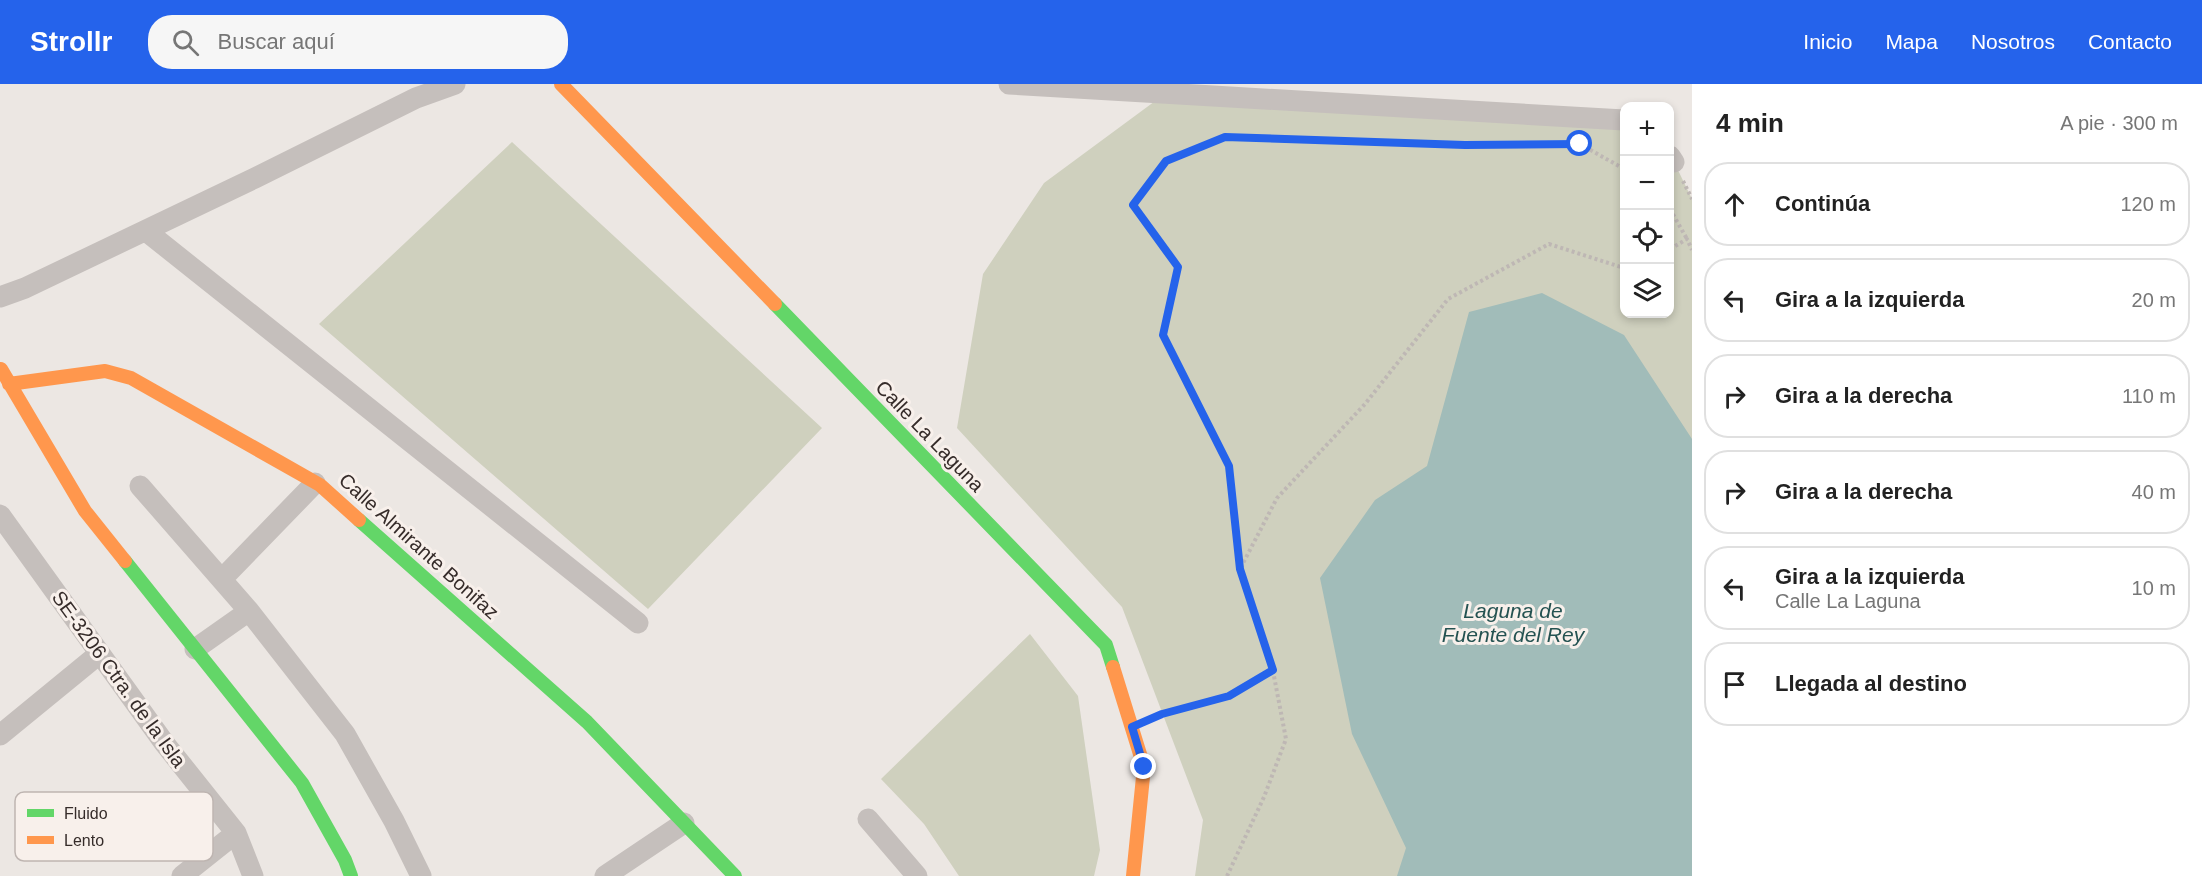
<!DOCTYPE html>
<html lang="es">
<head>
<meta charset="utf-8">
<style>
  :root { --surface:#fff; --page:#f6f6f6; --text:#222; --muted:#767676; --line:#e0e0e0; --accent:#2563eb }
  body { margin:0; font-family:Arial,sans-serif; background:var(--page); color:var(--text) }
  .controls { position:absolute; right:18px; top:18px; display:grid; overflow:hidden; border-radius:12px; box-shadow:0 3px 9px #0003 }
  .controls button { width:54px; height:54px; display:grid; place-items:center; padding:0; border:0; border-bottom:2px solid var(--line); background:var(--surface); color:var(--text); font:30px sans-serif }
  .stop { position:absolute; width:18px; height:18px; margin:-14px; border:4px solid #2563eb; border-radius:50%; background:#fff }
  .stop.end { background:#2563eb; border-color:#fff; box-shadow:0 2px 6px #0008 }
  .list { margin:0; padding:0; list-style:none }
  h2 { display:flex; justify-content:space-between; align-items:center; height:78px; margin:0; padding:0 24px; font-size:26px }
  h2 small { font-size:20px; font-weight:400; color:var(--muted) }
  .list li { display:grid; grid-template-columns:39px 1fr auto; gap:18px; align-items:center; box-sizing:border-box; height:84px; margin:0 12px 12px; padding:0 12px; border:2px solid var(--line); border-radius:24px }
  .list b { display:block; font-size:22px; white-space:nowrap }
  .list p { margin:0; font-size:20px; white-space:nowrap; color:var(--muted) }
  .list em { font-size:20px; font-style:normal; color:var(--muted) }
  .icon { flex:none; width:33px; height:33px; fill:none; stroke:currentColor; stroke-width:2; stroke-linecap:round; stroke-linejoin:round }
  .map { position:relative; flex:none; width:1692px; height:792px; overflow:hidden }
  header { display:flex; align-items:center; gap:36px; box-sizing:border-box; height:84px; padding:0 30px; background:var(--accent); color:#fff }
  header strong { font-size:28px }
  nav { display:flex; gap:33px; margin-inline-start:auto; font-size:21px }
  .search { width:420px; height:54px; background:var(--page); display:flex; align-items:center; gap:15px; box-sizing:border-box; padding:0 21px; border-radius:24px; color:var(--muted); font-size:22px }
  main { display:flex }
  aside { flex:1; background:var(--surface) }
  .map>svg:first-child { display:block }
  .green { fill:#cfd0be }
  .water { fill:#a1bcb9 }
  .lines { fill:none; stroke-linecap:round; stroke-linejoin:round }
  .path { stroke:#beb7b4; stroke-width:4; stroke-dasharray:3 3; stroke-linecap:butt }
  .street { stroke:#c5bfbc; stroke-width:21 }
  .fast { stroke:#63d668; stroke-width:14 }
  .slow { stroke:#ff974d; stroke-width:14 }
  .route { stroke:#2563eb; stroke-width:8 }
  .labels { text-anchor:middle; stroke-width:6; stroke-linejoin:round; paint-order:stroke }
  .street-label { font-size:20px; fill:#362c2a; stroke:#f8f0eb }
  .water-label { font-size:21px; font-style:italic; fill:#245251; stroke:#f8f0eb }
  .key { fill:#f8f0eb; stroke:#beb5b1; stroke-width:1.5 }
  .key-label { font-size:16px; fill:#362c2a }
</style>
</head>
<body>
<header>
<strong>Strollr</strong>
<div class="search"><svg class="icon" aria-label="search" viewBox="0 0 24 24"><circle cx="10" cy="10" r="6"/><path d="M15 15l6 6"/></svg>Buscar aquí</div>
<nav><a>Inicio</a><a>Mapa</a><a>Nosotros</a><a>Contacto</a></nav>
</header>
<main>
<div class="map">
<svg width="1692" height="792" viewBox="0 0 1692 792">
  <rect width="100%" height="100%" fill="#ece7e3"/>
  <path class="green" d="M1166 9 1624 36V230H1670V72L1674 78 1692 115V792H1195L1203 736 1122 523 957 344 983 190 1044 99Z
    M512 58 822 344 648 525 319 240Z
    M1030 550 1078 612 1100 766 1094 792H959L924 740 881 695Z"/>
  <path class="water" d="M1542 209 1624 251 1692 355V792H1397L1406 764 1352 650 1320 494 1375 416 1427 382 1469 228Z"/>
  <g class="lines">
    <path class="path" d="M1683 97 1692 115
      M1670 125 1687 155
      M1670 165 1687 155 1692 166
      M1240 485 1229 382 1163 251 1178 183 1133 121 1166 77 1225 53 1465 61 1580 60 1624 85
      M1157 632 1229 612 1273 587 1240 485 1277 414 1365 320 1448 215 1549 160 1624 184
      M1227 792 1264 713 1286 655 1273 587"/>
    <path class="street" d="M1009 0 1624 36
      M1670 72 1674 78
      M146 147 638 539
      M0 213 25 204 255 94 416 14 455 0
      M140 402 249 527 345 650 394 737 421 792
      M0 431 165 660 236 749 253 792
      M222 495 315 399
      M195 565 249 527
      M0 651 99 570
      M868 735 917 792
      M182 792 236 749
      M605 792 684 739"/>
    <path class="fast" d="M775 220 1106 561 1113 583
      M359 436 587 638 735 792
      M125 477 302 699 345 776 351 792"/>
    <path class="slow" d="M561 0 775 220
      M1 285 85 427 125 477
      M9 300 105 287 131 294 320 401 359 436
      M1113 583 1144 683 1133 792"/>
  </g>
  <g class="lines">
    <path class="route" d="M1144 683 1132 643 1162 630 1229 612 1273 586 1240 485 1229 382 1163 251 1178 183 1133 121 1166 77 1225 53 1465 61 1580 60"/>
  </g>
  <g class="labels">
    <g class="street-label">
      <text transform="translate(930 352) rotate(46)" y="7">Calle La Laguna</text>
      <text transform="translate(419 462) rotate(42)" y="7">Calle Almirante Bonifaz</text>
      <text transform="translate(119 595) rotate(54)" y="7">SE-3206 Ctra. de la Isla</text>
    </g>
    <g class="water-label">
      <text x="1513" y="534">Laguna de<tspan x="1513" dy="24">Fuente del Rey</tspan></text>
    </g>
  </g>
  <rect x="15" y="708" width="198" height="69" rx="9" class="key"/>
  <rect x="27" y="725" width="27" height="8" fill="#63d668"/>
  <rect x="27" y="752" width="27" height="8" fill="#ff974d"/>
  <g class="key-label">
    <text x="64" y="735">Fluido</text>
    <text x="64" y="762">Lento</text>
  </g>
</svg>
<div class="controls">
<button>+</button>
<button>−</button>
<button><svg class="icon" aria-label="locate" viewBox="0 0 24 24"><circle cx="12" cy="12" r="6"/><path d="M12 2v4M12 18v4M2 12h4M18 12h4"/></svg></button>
<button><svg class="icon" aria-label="layers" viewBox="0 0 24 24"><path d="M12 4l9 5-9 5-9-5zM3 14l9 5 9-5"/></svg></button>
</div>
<div class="stop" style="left:1580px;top:60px"></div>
<div class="stop end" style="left:1144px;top:683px"></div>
</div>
<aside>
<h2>4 min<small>A pie · 300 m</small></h2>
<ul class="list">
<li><svg class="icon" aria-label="ahead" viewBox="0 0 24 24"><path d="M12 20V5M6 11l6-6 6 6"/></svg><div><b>Continúa</b></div><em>120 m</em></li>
<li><svg class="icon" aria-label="left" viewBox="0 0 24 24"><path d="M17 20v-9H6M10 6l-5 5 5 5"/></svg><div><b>Gira a la izquierda</b></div><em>20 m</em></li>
<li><svg class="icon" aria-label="right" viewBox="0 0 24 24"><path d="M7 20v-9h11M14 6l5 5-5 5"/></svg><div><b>Gira a la derecha</b></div><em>110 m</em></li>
<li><svg class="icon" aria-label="right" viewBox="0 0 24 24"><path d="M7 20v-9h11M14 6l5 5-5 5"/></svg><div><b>Gira a la derecha</b></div><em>40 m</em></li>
<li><svg class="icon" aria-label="left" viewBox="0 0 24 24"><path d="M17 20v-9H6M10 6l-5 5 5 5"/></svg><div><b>Gira a la izquierda</b><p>Calle La Laguna</p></div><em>10 m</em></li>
<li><svg class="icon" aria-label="arrive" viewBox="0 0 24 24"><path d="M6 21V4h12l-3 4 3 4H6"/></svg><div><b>Llegada al destino</b></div></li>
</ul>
</aside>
</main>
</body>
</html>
